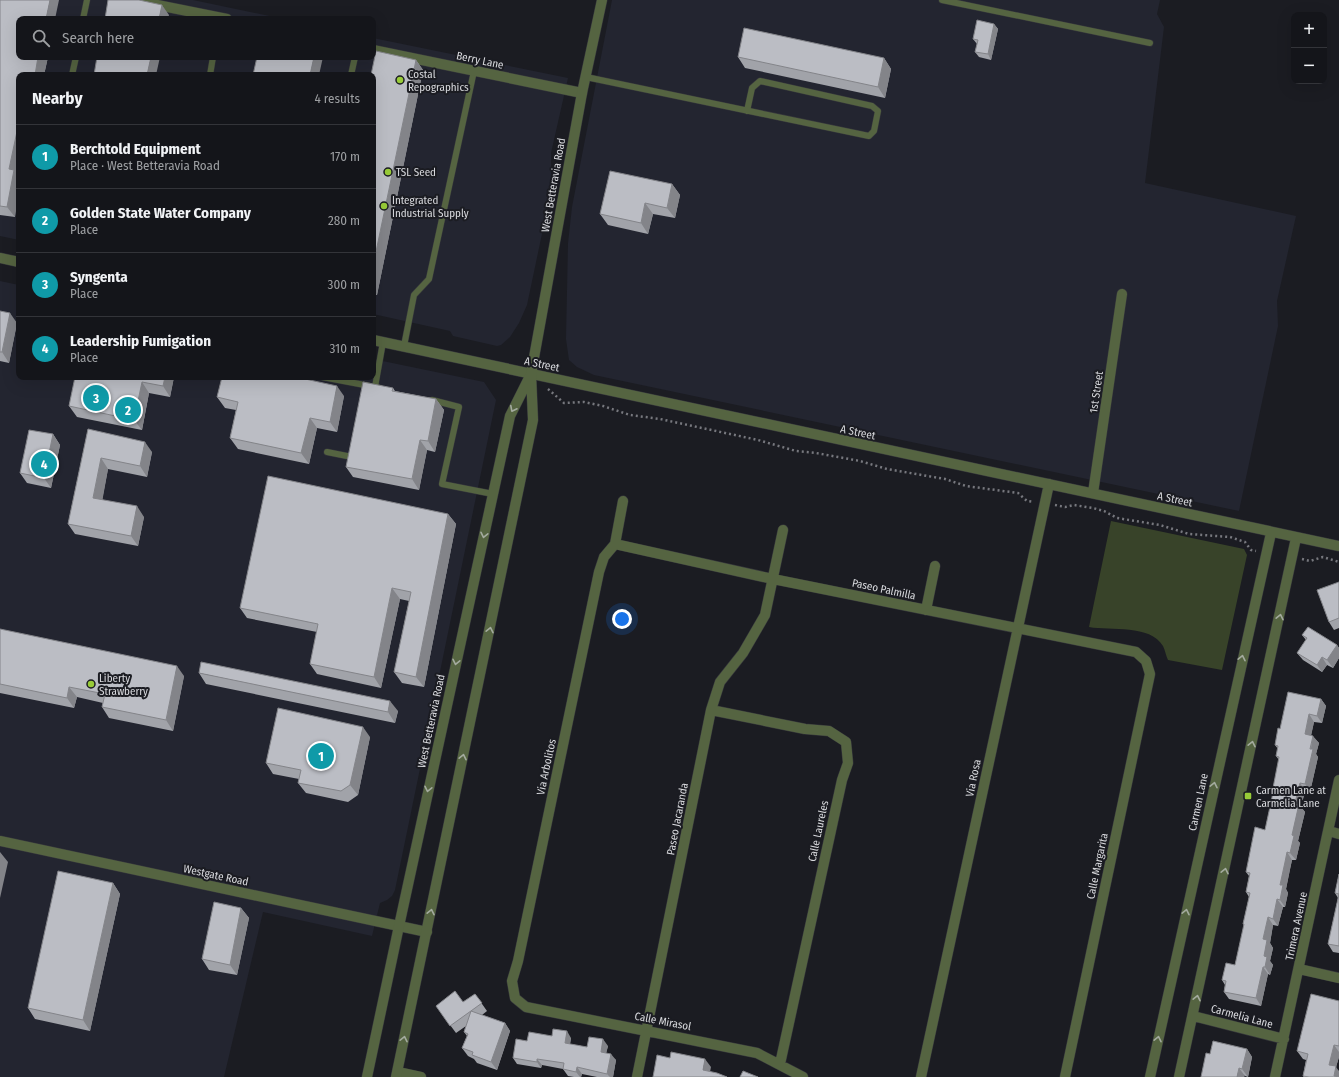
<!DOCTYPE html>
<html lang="en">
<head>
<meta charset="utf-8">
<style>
  :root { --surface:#14151a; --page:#212227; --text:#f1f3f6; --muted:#9d9fa2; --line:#333439; --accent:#98cb38 }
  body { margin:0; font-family:"Fira Sans Condensed",sans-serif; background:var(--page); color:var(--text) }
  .controls { position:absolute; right:12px; top:12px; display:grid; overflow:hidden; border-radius:8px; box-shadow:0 4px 16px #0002 }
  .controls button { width:36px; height:36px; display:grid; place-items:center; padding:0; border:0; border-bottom:1px solid var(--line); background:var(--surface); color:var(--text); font:20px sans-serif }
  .you { position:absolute; left:622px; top:619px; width:14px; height:14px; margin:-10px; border:3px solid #fff; border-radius:50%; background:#1a73e8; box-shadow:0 0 0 6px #1a73e833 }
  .badge { display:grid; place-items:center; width:26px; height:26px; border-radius:50%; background:var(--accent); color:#fff; font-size:13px; font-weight:700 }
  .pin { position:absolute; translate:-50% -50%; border:2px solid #fff; box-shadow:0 1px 4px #0006 }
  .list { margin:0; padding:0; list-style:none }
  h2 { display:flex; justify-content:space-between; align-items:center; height:52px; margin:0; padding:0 16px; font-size:17px }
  h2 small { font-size:13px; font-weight:400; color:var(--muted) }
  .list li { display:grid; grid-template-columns:26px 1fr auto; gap:12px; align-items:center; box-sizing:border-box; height:64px; padding:0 16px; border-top:1px solid var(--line) }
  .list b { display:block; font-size:15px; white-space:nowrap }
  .list p { margin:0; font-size:13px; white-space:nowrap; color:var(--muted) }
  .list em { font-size:13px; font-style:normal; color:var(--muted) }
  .icon { flex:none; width:22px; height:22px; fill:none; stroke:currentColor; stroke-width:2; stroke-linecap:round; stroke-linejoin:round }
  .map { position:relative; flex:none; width:1339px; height:1077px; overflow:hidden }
  .search { position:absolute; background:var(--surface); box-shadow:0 4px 16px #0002; left:16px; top:16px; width:360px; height:44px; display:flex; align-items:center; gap:10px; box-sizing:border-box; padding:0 14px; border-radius:8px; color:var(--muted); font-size:15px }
  .panel { position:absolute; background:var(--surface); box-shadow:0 4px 16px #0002; left:16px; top:72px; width:360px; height:308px; border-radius:8px }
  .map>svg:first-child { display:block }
  .built { fill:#232530 }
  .green { fill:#384329 }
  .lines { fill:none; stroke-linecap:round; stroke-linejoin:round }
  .service-casing { stroke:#36373c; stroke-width:7 }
  .minor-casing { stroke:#36373c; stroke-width:11 }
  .tertiary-casing { stroke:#36373c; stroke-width:11 }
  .path { stroke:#77787e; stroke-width:2.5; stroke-dasharray:2 3; stroke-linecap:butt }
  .service { stroke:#556441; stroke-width:6 }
  .minor { stroke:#556441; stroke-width:10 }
  .tertiary { stroke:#556441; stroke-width:10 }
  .wall { fill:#a1a3a9 }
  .shaded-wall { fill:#838489 }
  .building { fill:#bbbdc4; stroke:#838489 }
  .oneway { stroke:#a4ab9f }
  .poi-dot { fill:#98cb38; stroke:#1b1c22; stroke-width:1.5 }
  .labels { text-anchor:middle; stroke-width:4; stroke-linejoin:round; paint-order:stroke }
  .street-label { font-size:11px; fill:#d9dade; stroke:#1b1c22 }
  .poi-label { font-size:11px; fill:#d9dade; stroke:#1b1c22; text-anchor:start }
</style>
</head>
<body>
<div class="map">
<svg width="1339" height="1077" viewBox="0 0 1339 1077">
  <rect width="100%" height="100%" fill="#1b1c22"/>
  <path class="built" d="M0 0H193L284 19H19V57H373V38L568 78 551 153V191L527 305 519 323 510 337 501 345 497 346 453 336 450 331 373 314V75H19V240L0 236Z
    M612 0H1160L1157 14 1164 27 1145 183 1296 216 1277 301 1278 326 1239 511 594 375 577 367 569 360 566 339 568 243 572 207Z
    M0 281 19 285V377H373V359L484 382 496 400 395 890 392 896 387 900 380 903 372 936 263 912 224 1077H0Z"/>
  <path class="green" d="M1111 521 1244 549 1247 555 1222 670 1168 660C1166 656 1165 650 1163 646 1150 624 1111 631 1089 627Z"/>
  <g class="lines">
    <defs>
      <path id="service" d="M942 0 1150 43
        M83 19 87 0
        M72 75 76 57
        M210 75 213 57
        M351 75 355 57
        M586 77 869 136 874 131 878 111 872 106 760 81 752 88 747 111
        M404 346 414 295 429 279 474 71
        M322 377 370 386
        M380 388 375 387 383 342
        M432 400 459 407 442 484 493 494
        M327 452 352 457 353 453"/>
      <path id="minor" d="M133 0 227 19
        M373 50 582 93
        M0 258 19 262
        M373 340 1339 546
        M1093 493 1122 294
        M623 501 615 544 604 557 599 572 518 961 512 981 515 998 526 1007 757 1053 803 1077
        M615 544 773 579 1136 652 1146 661 1150 674 1065 1077
        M926 610 935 566
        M711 710 805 729 829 731 846 742 848 763 842 780 780 1064
        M1329 831 1339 834
        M0 841 427 932
        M1299 969 1339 978
        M1193 1016 1284 1039
        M398 1072 421 1077
        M637 1077 711 710 720 682 743 653 765 615 783 530
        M921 1077 1049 484
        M1150 1077 1271 533
        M1179 1077 1296 538
        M1275 1077 1339 780"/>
      <path id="tertiary" d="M367 1077 399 926 510 416 530 376
        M396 1077 533 420 531 374 582 93 602 0"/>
    </defs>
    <use href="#service" class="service-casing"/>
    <use href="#minor" class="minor-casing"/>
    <use href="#tertiary" class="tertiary-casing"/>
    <path class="path" d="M548 389 564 403 584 402 603 406 630 415 660 419 758 440 796 451 816 453 860 461 887 469 945 479 966 486 1018 493 1027 501 1034 502
      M1055 505 1065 507 1074 505 1093 508 1104 511 1117 518 1160 525 1189 534 1230 537 1245 542 1251 550 1256 551
      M1302 559 1310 561 1323 557 1339 562"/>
    <use href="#service" class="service"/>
    <use href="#minor" class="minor"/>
    <use href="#tertiary" class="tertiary"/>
  </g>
  <path class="wall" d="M0 0 48 57 44 75H19V167L17 174 15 217 0 215Z
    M994 24 998 29 991 60 979 57 975 52 977 44 973 39Z
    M738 57 884 58 891 69 885 98 745 68Z
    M416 60 423 70 377 295 373 294V75Z
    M672 184 680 195 675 218 653 214 648 234 608 225 600 214Z
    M0 311 17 323 9 363 0 361Z
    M71 377H174L170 397 149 393 142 430 77 417 69 406 75 378Z
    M393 388 395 391 436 399 444 410 435 452 427 450 419 490 353 477 346 467Z
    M344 396 337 432 317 428 309 464 238 449 230 438 236 410 225 408 217 397Z
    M88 429 152 452 147 477 108 469 102 500 144 517 138 546 75 534 68 524Z
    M53 434 60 445 51 488 27 483 20 473Z
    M448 514 456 524 424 687 402 683 394 672 409 601 400 599 381 688 317 674 310 664 317 632 247 618 240 608Z
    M1339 582V628L1334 630 1329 622Z
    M0 629 184 676 173 731 109 718 102 707 103 703 77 697 74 708 0 693Z
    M1302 635 1337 645 1339 648V658L1333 668 1327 665 1322 672 1303 660 1297 653 1306 640Z
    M199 673 398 711 395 723 206 684Z
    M1321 699 1326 706 1322 723 1314 722 1311 735 1319 743 1316 754 1318 757 1310 792 1305 791 1301 807 1305 812 1298 841 1300 843 1296 860H1292L1290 869 1286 889 1288 893 1285 907H1283L1278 926 1273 925 1270 943 1273 948 1270 961 1273 965 1270 975 1268 974 1261 1006 1229 999 1224 992 1225 985 1222 980 1235 965 1244 925 1243 924 1249 897 1246 892 1249 876 1246 872 1265 830 1274 789 1273 788 1279 760 1276 756 1278 749 1275 745 1280 729Z
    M370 737 358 795 348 802 306 793 298 783 299 779 273 774 266 763Z
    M1339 874V953L1333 952 1328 944 1338 898 1335 893Z
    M113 883 120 894 90 1031 35 1019 28 1008Z
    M241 908 249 918 237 975 209 970 202 959Z
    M475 994 487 1011 482 1015 505 1023 510 1031 497 1070 477 1063 474 1059 468 1056 462 1048 467 1036 464 1032 466 1026 456 1033 436 1006 463 1002Z
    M1339 1001V1057L1336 1067 1339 1077H1304L1303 1076 1306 1060 1303 1059 1297 1051Z
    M571 1038 570 1044 587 1047 608 1046 606 1053 616 1060 613 1077H597L582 1074 581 1077H574L568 1076 563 1069 542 1065 541 1068 517 1064 513 1058 527 1041Z
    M1247 1049 1252 1057 1248 1077 1245 1076 1210 1054Z"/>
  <path class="shaded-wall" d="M50 0H59L55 19H46Z
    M162 5 169 15 168 19H159Z
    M994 24 998 29 991 60 988 54Z
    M38 57H48L44 75H35Z
    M151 57H160L156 75H147Z
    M314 57H323L319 75H310Z
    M884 58 891 69 885 98 878 87Z
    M416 60 423 70 377 295 373 289V266Z
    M19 122V167L17 174 19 177V193L15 217 7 207 9 169Z
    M672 184 680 195 675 218 667 208Z
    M645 203 653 214 648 234 641 223Z
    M10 313 17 323 9 363 2 352Z
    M165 377H174L170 397 163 386Z
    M142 382 149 393 142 430 134 420Z
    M337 386 344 396 337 432 330 422Z
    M436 399 444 410 435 452 428 441Z
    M310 418 317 428 309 464 301 453Z
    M53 434 60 445 51 488 44 478Z
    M420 440 427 450 419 490 412 479Z
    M145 442 152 452 147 477 140 466Z
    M101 458 108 469 101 508 93 498Z
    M137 506 144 517 138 546 131 536Z
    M448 514 456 524 424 687 416 677Z
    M392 588 400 599 381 688 374 677Z
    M1337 645 1339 648V658L1333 668 1327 660Z
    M1322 657 1327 665 1322 672 1317 665Z
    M177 666 184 676 173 731 166 720Z
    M69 687 77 697 74 708 67 698Z
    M1321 699 1326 706 1322 723 1317 716Z
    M390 701 398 711 395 723 388 712Z
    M1309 714 1314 722 1310 741 1305 734Z
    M363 727 370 737 358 795 350 785Z
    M1313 736 1319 743 1316 754 1318 757 1310 792 1305 784Z
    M1300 783 1305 791 1301 807 1305 812 1298 841 1300 843 1296 860 1290 853 1295 803Z
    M0 852 8 862 0 898Z
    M1287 852 1292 860 1286 889 1288 893 1285 907 1280 900V885Z
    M113 883 120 894 90 1031 83 1020Z
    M1277 899 1283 907 1278 926 1273 919Z
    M241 908 249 918 237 975 230 965Z
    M1268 917 1273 925 1270 943 1273 948 1270 961 1273 965 1270 975 1265 967 1264 956 1263 939Z
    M1263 967 1268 974 1261 1006 1256 998Z
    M505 1023 510 1031 497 1070 491 1062Z
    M567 1031 571 1038 569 1050 565 1043Z
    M603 1039 608 1046 605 1058 601 1052Z
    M1334 1045 1339 1052V1057L1336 1067 1339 1071V1077L1334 1076 1329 1065Z
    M1247 1049 1252 1057 1248 1077 1242 1069Z
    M611 1054 616 1060 613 1077H610L607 1074Z
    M537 1059 542 1065 541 1068 537 1062Z
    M705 1059 711 1067 709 1077 703 1070Z
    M577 1067 582 1074 581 1077H580L576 1072Z
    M1239 1068 1245 1076 1244 1077H1237Z"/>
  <path class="building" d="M0 0H50L46 19H19V57H38L35 75H19V122L9 169 14 170 7 207 0 206Z
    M108 0H139L162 5 159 19H105Z
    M977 20 994 24 988 54 975 52 978 40 973 39Z
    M744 28 884 58 878 87 738 57Z
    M376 51 416 60 373 266V75H371Z
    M97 57H151L147 75H94Z
    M257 57H314L310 75H253Z
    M610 171 672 184 667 208 645 203 641 223 600 214Z
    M0 311 10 313 2 352H0Z
    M75 377H165L163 386 142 382 134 420 69 406Z
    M222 377H296L337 386 330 422 310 418 301 453 230 438 238 402 217 397Z
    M363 382 393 388 392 391 436 399 428 441 420 440 412 479 346 467Z
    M88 429 145 442 140 466 101 458 93 498 137 506 131 536 68 524Z
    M29 430 53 434 44 478 20 473Z
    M268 476 448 514 416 677 394 672 411 592 392 588 374 677 310 664 318 624 240 608Z
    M1339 582V618L1329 622 1317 590Z
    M1308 627 1337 645 1327 660 1322 657 1317 665 1297 653 1307 638 1302 635Z
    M0 629 177 666 166 720 102 707 105 694 69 687 67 698 0 684Z
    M201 662 390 701 388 712 199 673Z
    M1288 692 1321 699 1317 716 1309 714 1305 734 1313 736 1310 749H1313L1305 784 1300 783 1295 803 1299 804 1292 835 1294 836 1290 853 1287 852 1285 862 1280 885H1283L1280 900 1277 899 1273 919 1268 917 1263 939 1267 940 1264 956 1267 957 1265 967H1263L1256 998 1224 992 1226 981 1222 980 1226 963 1235 965 1244 924H1243L1250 893 1246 892 1250 873 1246 872 1255 827 1265 830 1274 788H1273L1279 757 1276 756 1278 746 1275 745 1278 728 1280 729Z
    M278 708 363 727 350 785 341 791 298 783 301 770 266 763Z
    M58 871 113 883 83 1020 28 1008Z
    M1339 874V946L1328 944 1339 894 1335 893Z
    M214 902 241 908 230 965 202 959Z
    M455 991 463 1002 475 994 482 1003 450 1026 436 1006Z
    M1311 994 1339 1001V1046L1334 1045 1329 1065 1336 1066 1334 1076 1339 1077H1309L1303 1076 1308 1054 1297 1051Z
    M471 1011 505 1023 491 1062 472 1055 473 1052 462 1048 468 1034 464 1032Z
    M553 1029 567 1031 565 1043 587 1047 589 1037 603 1039 601 1052 611 1054 607 1074 577 1067 576 1072 563 1069 564 1063 537 1059V1062L513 1058 516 1039 527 1041 529 1032 552 1036Z
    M1213 1041 1247 1049 1242 1069 1239 1068 1237 1077H1201L1206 1053 1210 1054Z
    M671 1052 705 1059 703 1070 717 1073 727 1077H653L657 1055 670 1058Z
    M743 1071 758 1077H740Z"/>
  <defs><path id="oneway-chevron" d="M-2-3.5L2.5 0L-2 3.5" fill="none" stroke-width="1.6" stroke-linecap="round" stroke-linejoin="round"/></defs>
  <g class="oneway">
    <use href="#oneway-chevron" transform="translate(513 409) rotate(117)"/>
    <use href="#oneway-chevron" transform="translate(484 535) rotate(102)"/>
    <use href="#oneway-chevron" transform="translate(1280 617) rotate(-78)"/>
    <use href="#oneway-chevron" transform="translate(490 630) rotate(-78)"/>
    <use href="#oneway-chevron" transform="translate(1242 658) rotate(-78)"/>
    <use href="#oneway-chevron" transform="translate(456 662) rotate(102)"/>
    <use href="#oneway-chevron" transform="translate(1252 744) rotate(-78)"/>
    <use href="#oneway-chevron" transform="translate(463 757) rotate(-78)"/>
    <use href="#oneway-chevron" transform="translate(1214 785) rotate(-78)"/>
    <use href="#oneway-chevron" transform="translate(428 789) rotate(102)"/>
    <use href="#oneway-chevron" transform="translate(1225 871) rotate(-78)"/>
    <use href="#oneway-chevron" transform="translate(431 912) rotate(-78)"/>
    <use href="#oneway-chevron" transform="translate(1186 912) rotate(-78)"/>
    <use href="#oneway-chevron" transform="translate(1197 998) rotate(-78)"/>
    <use href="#oneway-chevron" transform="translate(404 1039) rotate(-78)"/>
    <use href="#oneway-chevron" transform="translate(1158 1039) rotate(-78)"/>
  </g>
  <g class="poi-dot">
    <circle cx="400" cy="80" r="4"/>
    <circle cx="388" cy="172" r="4"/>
    <circle cx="384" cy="206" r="4"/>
    <circle cx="91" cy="684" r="4"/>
    <rect x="1244" y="792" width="8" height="8" rx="2"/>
  </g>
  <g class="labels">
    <g class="street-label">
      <text transform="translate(480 60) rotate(12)" y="4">Berry Lane</text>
      <text transform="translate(553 185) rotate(-80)" y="4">West Betteravia Road</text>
      <text transform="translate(542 364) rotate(12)" y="4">A Street</text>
      <text transform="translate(1096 392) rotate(-82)" y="4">1st Street</text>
      <text transform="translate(858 432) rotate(12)" y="4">A Street</text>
      <text transform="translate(1175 499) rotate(12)" y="4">A Street</text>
      <text transform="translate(884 589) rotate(12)" y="4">Paseo Palmilla</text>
      <text transform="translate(431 721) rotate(-78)" y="4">West Betteravia Road</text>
      <text transform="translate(546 767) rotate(-78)" y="4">Via Arbolitos</text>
      <text transform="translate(973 778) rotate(-78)" y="4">Via Rosa</text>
      <text transform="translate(1198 802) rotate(-78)" y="4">Carmen Lane</text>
      <text transform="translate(677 819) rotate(-79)" y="4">Paseo Jacaranda</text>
      <text transform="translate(818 831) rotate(-78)" y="4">Calle Laureles</text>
      <text transform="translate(1097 866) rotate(-78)" y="4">Calle Margarita</text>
      <text transform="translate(216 875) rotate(12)" y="4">Westgate Road</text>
      <text transform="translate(1296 926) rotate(-78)" y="4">Trimera Avenue</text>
      <text transform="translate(1242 1016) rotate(15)" y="4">Carmelia Lane</text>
      <text transform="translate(663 1021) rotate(11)" y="4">Calle Mirasol</text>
    </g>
    <g class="poi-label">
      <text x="408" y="78">Costal<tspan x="408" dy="13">Repographics</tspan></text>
      <text x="396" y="176">TSL Seed</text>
      <text x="392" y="204">Integrated<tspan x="392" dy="13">Industrial Supply</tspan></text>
      <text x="99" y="682">Liberty<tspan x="99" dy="13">Strawberry</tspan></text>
      <text x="1256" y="794">Carmen Lane at<tspan x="1256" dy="13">Carmelia Lane</tspan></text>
    </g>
  </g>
</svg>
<div class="controls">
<button>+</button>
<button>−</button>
</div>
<div class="you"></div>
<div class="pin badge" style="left:321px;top:756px;background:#0f9aa8">1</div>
<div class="pin badge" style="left:128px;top:410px;background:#0f9aa8">2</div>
<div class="pin badge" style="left:96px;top:398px;background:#0f9aa8">3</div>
<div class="pin badge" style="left:44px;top:464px;background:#0f9aa8">4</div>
<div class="search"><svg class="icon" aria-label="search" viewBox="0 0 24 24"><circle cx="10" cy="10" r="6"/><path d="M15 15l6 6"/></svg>Search here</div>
<section class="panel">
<h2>Nearby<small>4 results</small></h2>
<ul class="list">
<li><span class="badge" style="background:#0f9aa8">1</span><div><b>Berchtold Equipment</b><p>Place · West Betteravia Road</p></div><em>170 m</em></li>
<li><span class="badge" style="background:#0f9aa8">2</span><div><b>Golden State Water Company</b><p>Place</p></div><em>280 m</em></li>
<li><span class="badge" style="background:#0f9aa8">3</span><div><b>Syngenta</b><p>Place</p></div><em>300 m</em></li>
<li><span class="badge" style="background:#0f9aa8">4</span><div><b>Leadership Fumigation</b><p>Place</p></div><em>310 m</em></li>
</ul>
</section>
</div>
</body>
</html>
